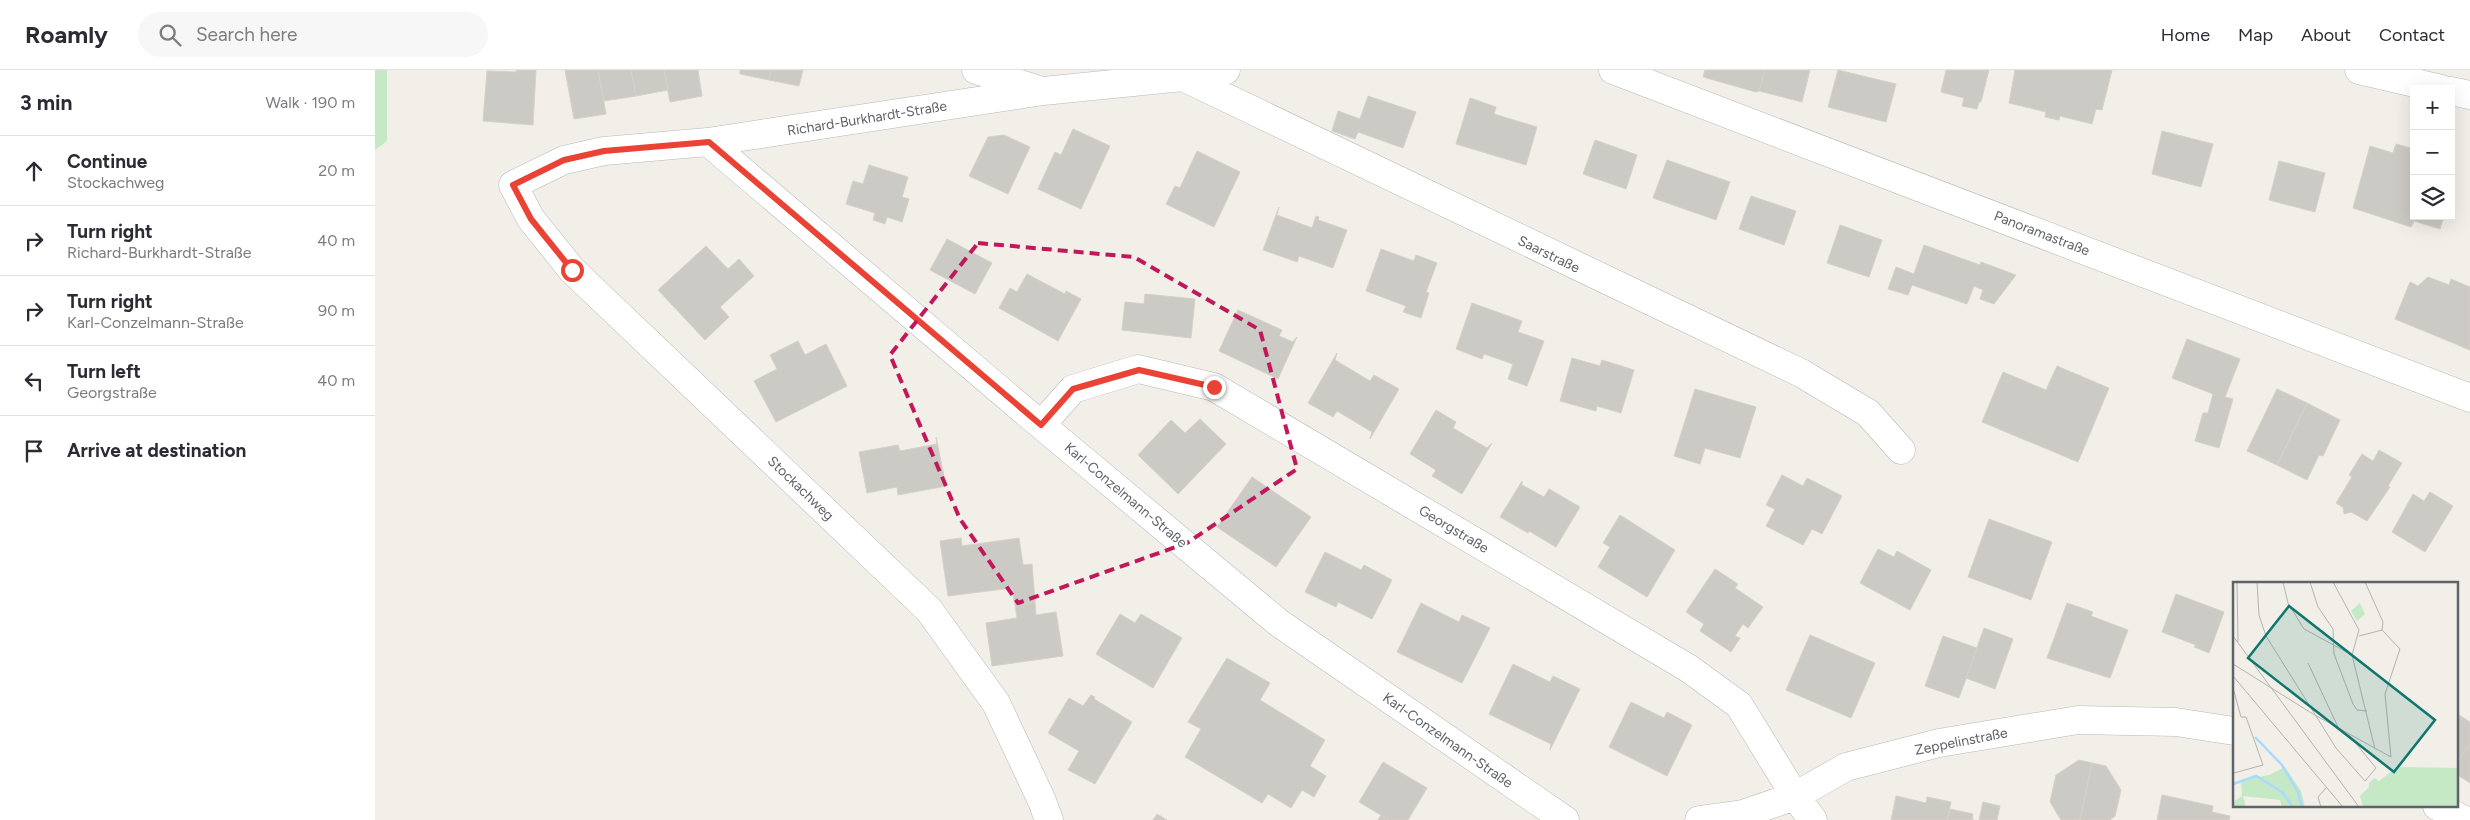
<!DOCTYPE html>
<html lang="en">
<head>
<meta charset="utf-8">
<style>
  :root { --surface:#fff; --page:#f7f7f7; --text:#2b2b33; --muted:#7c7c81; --line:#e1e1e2 }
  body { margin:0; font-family:Figtree,sans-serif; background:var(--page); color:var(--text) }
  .controls { position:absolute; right:15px; top:15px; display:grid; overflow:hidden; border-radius:0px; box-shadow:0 5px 20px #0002 }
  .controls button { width:45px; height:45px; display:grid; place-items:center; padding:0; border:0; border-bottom:1px solid var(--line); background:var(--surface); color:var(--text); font:25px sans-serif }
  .stop { position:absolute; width:15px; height:15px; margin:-11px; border:4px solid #ea4335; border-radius:50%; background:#fff }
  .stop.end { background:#ea4335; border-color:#fff; box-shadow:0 1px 5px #0008 }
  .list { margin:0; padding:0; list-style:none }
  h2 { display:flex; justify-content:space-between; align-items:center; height:65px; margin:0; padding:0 20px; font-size:21px }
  h2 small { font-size:16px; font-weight:400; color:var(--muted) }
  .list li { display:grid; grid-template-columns:32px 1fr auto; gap:15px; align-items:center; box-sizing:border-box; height:70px; padding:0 20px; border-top:1px solid var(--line) }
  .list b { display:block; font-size:19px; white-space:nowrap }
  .list p { margin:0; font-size:16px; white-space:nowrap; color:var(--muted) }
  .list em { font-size:16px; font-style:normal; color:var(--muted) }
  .icon { flex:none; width:28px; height:28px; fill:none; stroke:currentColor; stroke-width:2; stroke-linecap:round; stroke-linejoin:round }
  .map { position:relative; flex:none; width:2095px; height:750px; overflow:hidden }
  header { display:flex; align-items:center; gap:30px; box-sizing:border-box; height:70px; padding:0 25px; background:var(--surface); border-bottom:1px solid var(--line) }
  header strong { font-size:24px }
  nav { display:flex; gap:28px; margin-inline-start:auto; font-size:18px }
  .search { width:350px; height:45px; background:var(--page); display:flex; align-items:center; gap:12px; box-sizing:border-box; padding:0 18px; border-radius:28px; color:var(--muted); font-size:19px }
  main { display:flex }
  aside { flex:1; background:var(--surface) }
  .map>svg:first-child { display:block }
  .green { fill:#c5e8c5 }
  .building { fill:#cccac5; stroke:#d6d1c6 }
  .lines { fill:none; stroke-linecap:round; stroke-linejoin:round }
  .minor-casing { stroke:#b5b8bc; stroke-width:29 }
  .minor { stroke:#fff; stroke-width:28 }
  .route { stroke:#ea4335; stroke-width:6 }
  .marked { fill:none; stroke:#c2185b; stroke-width:4; stroke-dasharray:10 6; stroke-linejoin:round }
  .labels { text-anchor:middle; stroke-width:5; stroke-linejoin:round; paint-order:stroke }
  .street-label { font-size:14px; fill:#5f6368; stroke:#fff }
  .inset-river { fill:none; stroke:#aadaff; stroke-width:2.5 }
  .inset-road { fill:none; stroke:#b3b3b1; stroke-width:1 }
  .view { fill:#0f766e; fill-opacity:0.15; stroke:#0f766e; stroke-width:2.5 }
  .inset-edge { fill:none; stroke:#5f6368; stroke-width:2.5 }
</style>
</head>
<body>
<header>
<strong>Roamly</strong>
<div class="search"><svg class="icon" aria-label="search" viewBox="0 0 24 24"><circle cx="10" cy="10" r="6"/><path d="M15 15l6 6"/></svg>Search here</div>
<nav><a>Home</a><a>Map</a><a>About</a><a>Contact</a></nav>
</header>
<main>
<aside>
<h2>3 min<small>Walk · 190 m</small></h2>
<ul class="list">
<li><svg class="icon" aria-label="ahead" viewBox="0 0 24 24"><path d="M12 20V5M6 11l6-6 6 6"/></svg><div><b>Continue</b><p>Stockachweg</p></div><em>20 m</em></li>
<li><svg class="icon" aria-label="right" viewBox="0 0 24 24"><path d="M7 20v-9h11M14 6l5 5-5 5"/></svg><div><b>Turn right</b><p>Richard-Burkhardt-Straße</p></div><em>40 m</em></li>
<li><svg class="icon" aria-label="right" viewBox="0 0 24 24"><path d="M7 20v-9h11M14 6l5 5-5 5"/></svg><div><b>Turn right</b><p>Karl-Conzelmann-Straße</p></div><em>90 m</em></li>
<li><svg class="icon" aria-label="left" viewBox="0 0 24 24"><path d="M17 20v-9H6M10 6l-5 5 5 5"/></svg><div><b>Turn left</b><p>Georgstraße</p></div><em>40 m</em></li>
<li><svg class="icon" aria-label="arrive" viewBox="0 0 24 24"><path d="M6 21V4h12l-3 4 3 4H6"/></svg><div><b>Arrive at destination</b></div></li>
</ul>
</aside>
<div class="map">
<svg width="2095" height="750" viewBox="0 0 2095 750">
  <rect width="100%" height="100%" fill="#f1efe8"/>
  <path class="green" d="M0 0H12V71L0 80Z"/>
  <path class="building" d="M141 0H161L158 55 108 51 112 1 141 2Z
    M190 0H223L231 44 199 49Z
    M223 0H256L261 26 229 31Z
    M256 0H289L293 20 261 26Z
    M289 0H323L327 26 295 32Z
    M365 0H396L394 10 365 4Z
    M396 0H428L424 16 394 10Z
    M1330 0H1390L1384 21 1381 22 1328 7Z
    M1390 0H1435L1427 32 1384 21Z
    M1463 0 1521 14 1511 52 1453 37Z
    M1571 0H1614L1606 32H1604L1602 39 1587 36 1589 28 1566 22Z
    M1640 0H1737L1727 40 1721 39 1717 54 1685 46 1684 50 1670 47 1671 42 1634 33Z
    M993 26 1041 42 1028 78 983 62 980 69 957 61 963 41 985 49Z
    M1095 28 1121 37 1119 44 1162 57 1151 95 1081 74Z
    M698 59 735 76 706 139 663 119 680 82 686 85Z
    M1787 61 1838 74 1826 117 1777 104Z
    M629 65 655 77 633 124 594 106 613 67Z
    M1220 70 1262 85 1251 119 1208 104Z
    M2021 74 2039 79V146H2069L2065 159 2039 151 2036 157 1978 138 1995 76 2018 83Z
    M822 81 865 102 839 157 791 134 800 116 805 118Z
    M1292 90 1355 112 1341 150 1278 128Z
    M1904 91 1950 103 1940 142 1894 130Z
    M494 95 533 107 527 127 534 129 527 152 512 147 510 154 498 150 500 143 471 134 478 111 488 114Z
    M1376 126 1421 141 1409 175 1364 159Z
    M904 137 902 145 937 158 941 146 944 147 943 150 972 160 958 198 924 186 922 192 888 180Z
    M1465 155 1507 170 1494 207 1452 193Z
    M572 169 617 193 600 224 555 200Z
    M1549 175 1605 195 1606 192 1641 205 1619 234 1605 229 1608 220 1599 216 1592 234 1537 215 1533 225 1513 219 1521 197 1539 204Z
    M331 176 353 199 364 189 379 206 345 237 354 247 330 270 283 220Z
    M1006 179 1039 191 1041 185 1062 193 1051 222 1054 223 1046 248 1028 242 1031 236 991 221Z
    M652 204 690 224 691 221 706 229 683 271 624 238 635 218 642 222Z
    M2053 207 2074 215 2076 209 2095 217V280L2020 249 2035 212 2043 216Z
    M770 224 820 229 816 268 747 260 750 232 769 234Z
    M1097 233 1147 251 1143 262 1169 271 1152 316 1133 309 1138 294 1109 284 1107 289 1081 279Z
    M863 240 907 260 904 266 918 272 922 267 903 309 844 281Z
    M1812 269 1865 289 1850 327 1858 329 1844 378 1820 371 1828 343H1833L1838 324 1797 308Z
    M423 271 430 285 451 274 472 316 401 352 379 311 402 299 395 285Z
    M962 283 960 290 995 311 999 305 1024 319 995 369 997 362 962 341 958 347 933 333Z
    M1197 288 1225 296 1227 290 1259 300 1246 343 1222 336 1221 341 1185 331Z
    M1682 296 1734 318 1703 392 1607 352 1628 302 1671 320Z
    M1320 319 1381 337 1365 388 1330 378 1325 394 1299 386Z
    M1902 319 1932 333 1902 395 1872 381Z
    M1932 333 1965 350 1948 386 1944 385 1932 410 1902 395Z
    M1061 340 1081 352 1078 358 1112 378 1117 373 1087 424 1057 406 1061 400 1035 384Z
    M825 349 851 374 803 424 763 385 796 350 810 363Z
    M561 367 571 416 523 425 522 417 492 423 484 382 523 375 525 381 562 374Z
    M2004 380 2027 393 2013 416 2015 417 1992 451 1976 442 1969 444 1968 437 1961 433 1977 407 1974 405 1987 384 1998 391Z
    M1407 405 1428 416 1432 408 1467 426 1447 464 1437 459 1428 475 1391 456 1400 439 1391 435Z
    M877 407 936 447 901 497 842 457Z
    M1147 411V415L1169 427 1174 419 1205 437 1181 477 1154 461 1153 463 1125 447Z
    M2055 422 2078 436 2050 482 2017 462 2038 424 2049 431Z
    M1245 445 1300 480 1272 527 1223 497 1235 477 1228 473Z
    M1614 449 1677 472 1656 530 1593 507Z
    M586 468 587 476 644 468 648 495 657 494 660 532 640 535 637 518 573 526 565 471Z
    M1503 479 1519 487 1522 481 1556 500 1535 540 1485 513Z
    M950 482 986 500 989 495 1017 510 997 549 963 532 961 537 930 522Z
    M1340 499 1363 514 1360 518 1388 537 1373 558 1368 554 1360 566 1365 568 1356 582 1325 561 1329 554 1311 542Z
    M1801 524 1849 542 1834 583 1819 577 1821 575 1787 562Z
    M660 532 661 545 681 542 688 586 617 596 611 553 642 548 640 535Z
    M1046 533 1084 552 1087 545 1115 558 1087 613 1022 582Z
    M1692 533 1718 542 1716 546 1753 560 1735 608 1672 588Z
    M745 544 760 553 766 544 807 568 778 618 721 584Z
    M1609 558 1638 569 1620 619 1591 608Z
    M1435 565 1500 593 1476 648 1411 620Z
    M1568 566 1602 578 1584 628 1550 616Z
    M852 588 895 613 885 630 950 670 935 696 951 706 939 727 927 720 916 738 893 724 887 733 810 687 826 659 813 652Z
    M1138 594 1175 612 1178 606 1205 619 1175 680 1176 674 1114 644Z
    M716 625 720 627 719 629 757 652 720 714 693 700 704 681 673 663 694 628 708 636Z
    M1256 632 1289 648 1292 642 1317 655 1292 706 1234 677Z
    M2081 643 2095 652V674L2081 694Z
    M2095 674V713L2081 704V694Z
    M1704 690 1717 693 1705 750H1686L1675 732 1681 705Z
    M1008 692 1052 718 1033 750H1014L984 732Z
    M1717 693 1731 696 1746 720 1740 746 1735 750H1705Z
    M1787 725 1838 736 1837 742 1855 746 1854 750H1782Z
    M1521 726 1551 733 1552 727 1576 732 1572 750H1516Z
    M1608 732 1625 736 1622 750H1604Z
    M1575 739 1598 744 1597 750H1599H1572Z
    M782 744 792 750H778Z
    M1006 745 1014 750H1003Z"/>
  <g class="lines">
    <defs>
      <path id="minor" d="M601 0 661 19
        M1238 0 2095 328
        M1984 0 2066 19
        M808 7 1426 303 1493 343 1526 380
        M2076 21 2095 25
        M333 72 666 355 904 553 1190 750
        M666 355 698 319 763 299 839 317 1313 598 1364 635 1420 726 1438 750
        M2062 736 2089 750
        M674 750 667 731 621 633 554 540 197 200 156 149 138 115 189 90 229 81 333 72 668 21 808 7 851 0
        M1324 750 1368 744 1420 726 1471 697 1564 673 1703 650 1801 652 1859 661"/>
    </defs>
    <use href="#minor" class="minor-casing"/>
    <use href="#minor" class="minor"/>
  </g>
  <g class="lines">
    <path class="route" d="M197 200 156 149 138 115 189 90 229 81 334 72 666 355 698 319 764 300 839 317"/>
  </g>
  <path class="marked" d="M603 173 759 187 885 260 922 399 812 473 643 533 585 449 515 285Z"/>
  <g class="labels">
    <g class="street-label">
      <text transform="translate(492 48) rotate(-9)" y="5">Richard-Burkhardt-Straße</text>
      <text transform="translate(1667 163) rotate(21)" y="5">Panoramastraße</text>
      <text transform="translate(1174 184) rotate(26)" y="5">Saarstraße</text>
      <text transform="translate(426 418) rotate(44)" y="5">Stockachweg</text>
      <text transform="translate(751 425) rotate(40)" y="5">Karl-Conzelmann-Straße</text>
      <text transform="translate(1079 459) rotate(31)" y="5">Georgstraße</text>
      <text transform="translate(1073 670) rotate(35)" y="5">Karl-Conzelmann-Straße</text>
      <text transform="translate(1586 671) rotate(-11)" y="5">Zeppelinstraße</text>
    </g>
  </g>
  <g transform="translate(1858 512)">
    <rect width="225" height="225" fill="#f1efe8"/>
    <path d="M127 21 132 32 124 39 118 29ZM52 185 68 209 72 225H49L47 218 10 214 13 225H0V220L9 214 8 198 36 193ZM164 185 225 186V225H130L127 214 136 205V201L142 196 146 199Z" fill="#c5e8c5"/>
    <path class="inset-river" d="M22 155 49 183 65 210 69 225M0 202 23 194 49 210 60 225"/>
    <path class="inset-road" d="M4 0 5 60M24 0 26 33 33 54 103 166 132 199 143 186 116 153M50 0 55 21 71 47 119 73M77 0 85 25 100 47 101 72 120 122 124 128 134 129M100 0 126 48 119 73 142 167M0 54 126 225M126 54 149 48 150 40 132 0M75 81 105 145M0 82 80 132 158 175 152 112 167 67 149 48M0 94 110 225M0 106 8 135M0 189 1 191 30 183 13 135H8M88 225 85 215 93 206"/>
    <path class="view" d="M56 24 202 138 161 190 15 76Z"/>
    <rect width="225" height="225" class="inset-edge"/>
  </g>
</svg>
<div class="controls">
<button>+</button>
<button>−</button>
<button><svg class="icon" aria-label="layers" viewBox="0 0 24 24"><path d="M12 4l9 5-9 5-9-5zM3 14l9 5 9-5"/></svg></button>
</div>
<div class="stop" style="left:197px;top:200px"></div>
<div class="stop end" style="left:839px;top:317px"></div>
</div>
</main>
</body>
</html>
